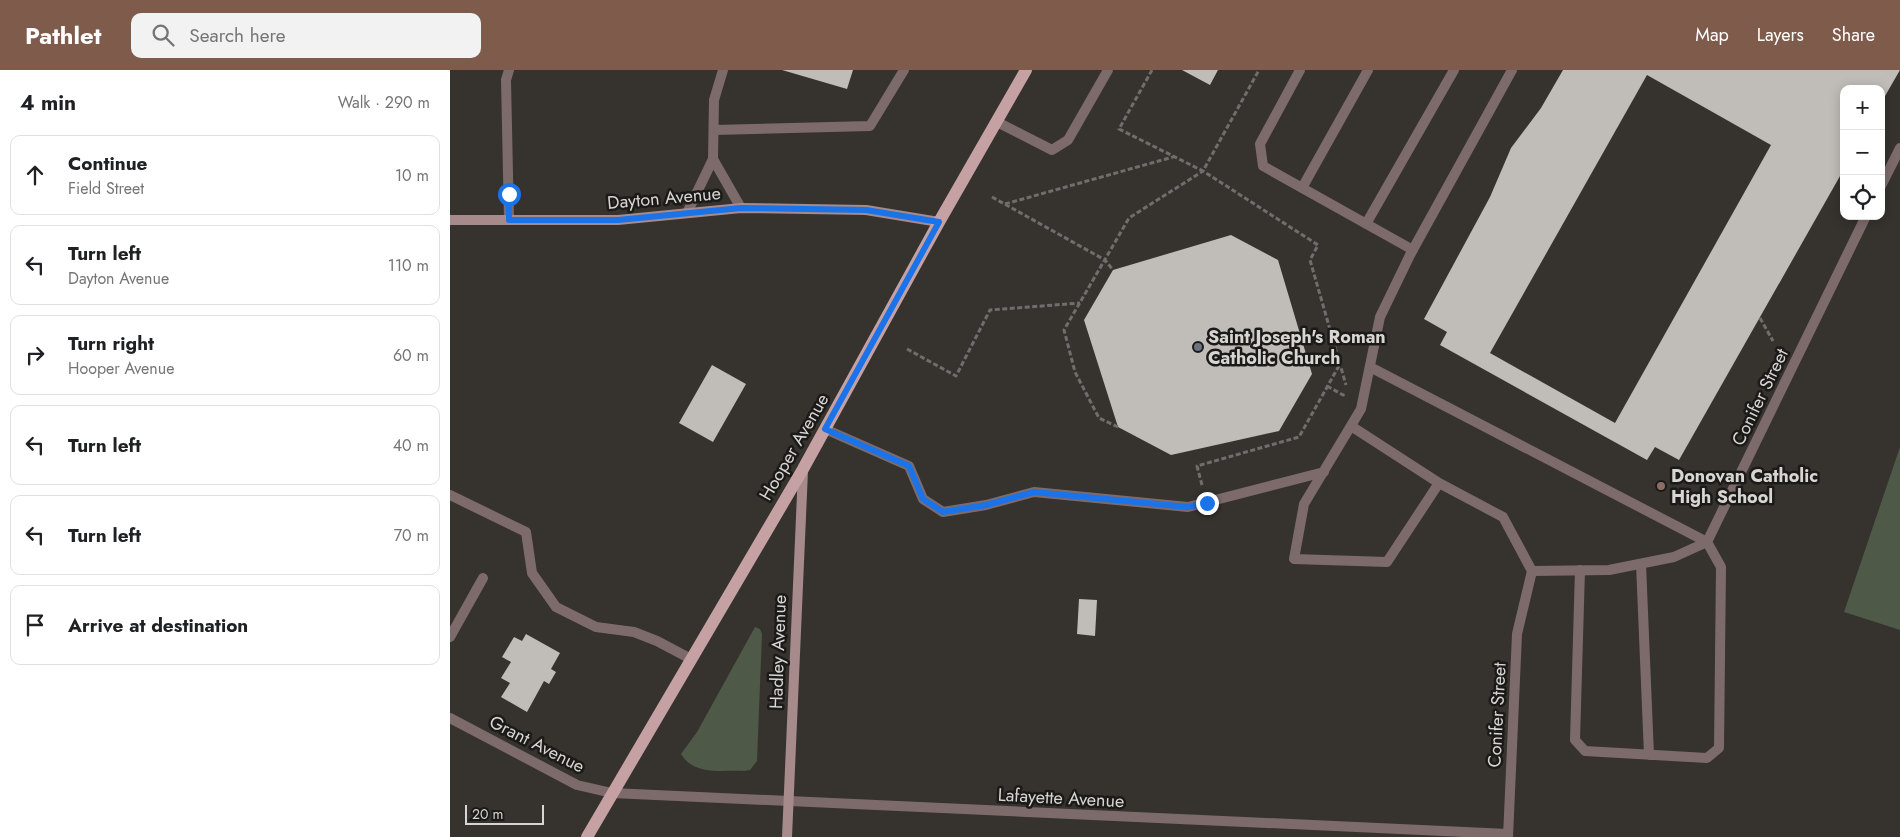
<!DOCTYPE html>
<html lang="en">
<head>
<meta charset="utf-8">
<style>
  :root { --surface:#fff; --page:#f2f2f2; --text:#202124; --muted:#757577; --line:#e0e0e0; --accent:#7e5b4b }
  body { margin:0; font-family:Jost,sans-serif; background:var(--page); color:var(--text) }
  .controls { position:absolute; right:15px; top:15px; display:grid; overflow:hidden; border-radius:10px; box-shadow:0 2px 12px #0003 }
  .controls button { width:45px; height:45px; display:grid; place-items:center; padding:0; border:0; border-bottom:1px solid var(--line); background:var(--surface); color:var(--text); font:25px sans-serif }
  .scale { position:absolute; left:15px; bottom:12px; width:79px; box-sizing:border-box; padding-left:5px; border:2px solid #d8d6d3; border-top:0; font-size:14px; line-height:18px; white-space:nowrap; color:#d8d6d3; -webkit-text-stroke:4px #1c1a18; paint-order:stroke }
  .stop { position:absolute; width:15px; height:15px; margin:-11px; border:4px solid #1a73e8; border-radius:50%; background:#fff }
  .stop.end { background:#1a73e8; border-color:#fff; box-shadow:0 1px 5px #0008 }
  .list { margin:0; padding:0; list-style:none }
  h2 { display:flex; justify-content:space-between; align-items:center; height:65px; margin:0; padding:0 20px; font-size:21px }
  h2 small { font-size:16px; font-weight:400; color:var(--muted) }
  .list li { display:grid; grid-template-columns:32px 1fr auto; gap:15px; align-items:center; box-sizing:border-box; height:80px; margin:0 10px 10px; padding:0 10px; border:1px solid var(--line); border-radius:10px }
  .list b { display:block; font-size:19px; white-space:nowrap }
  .list p { margin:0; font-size:16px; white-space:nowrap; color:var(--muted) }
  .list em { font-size:16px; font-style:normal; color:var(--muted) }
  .icon { flex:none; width:28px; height:28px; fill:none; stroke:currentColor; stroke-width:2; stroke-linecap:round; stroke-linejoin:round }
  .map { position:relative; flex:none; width:1450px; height:767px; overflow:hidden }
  header { display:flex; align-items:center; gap:30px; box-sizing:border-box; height:70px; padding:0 25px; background:var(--accent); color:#fff }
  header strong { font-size:24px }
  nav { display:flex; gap:28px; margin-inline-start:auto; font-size:18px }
  .search { width:350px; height:45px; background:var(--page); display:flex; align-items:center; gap:12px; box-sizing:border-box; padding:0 18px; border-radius:10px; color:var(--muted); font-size:19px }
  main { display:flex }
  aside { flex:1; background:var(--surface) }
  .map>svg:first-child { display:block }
  .green { fill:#4e5948 }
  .building { fill:#c0bcb7; fill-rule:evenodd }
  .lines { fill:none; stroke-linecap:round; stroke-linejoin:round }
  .path { stroke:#716d6a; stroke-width:3; stroke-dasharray:5 2.5; stroke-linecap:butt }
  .lane { stroke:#7d6b6c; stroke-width:10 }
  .street { stroke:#7d6b6c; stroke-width:10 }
  .secondary { stroke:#a68a8c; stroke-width:10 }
  .primary { stroke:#c6a1a4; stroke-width:12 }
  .route { stroke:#1a73e8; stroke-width:6 }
  .worship-dot { fill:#6b7280; stroke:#1c1a18; stroke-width:2 }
  .education-dot { fill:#8d6e63; stroke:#1c1a18; stroke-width:2 }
  .labels { text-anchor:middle; stroke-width:5; stroke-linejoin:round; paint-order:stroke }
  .street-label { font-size:18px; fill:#d8d6d3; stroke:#1c1a18 }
  .poi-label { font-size:18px; font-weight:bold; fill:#d8d6d3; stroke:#1c1a18; text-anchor:start }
</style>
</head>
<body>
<header>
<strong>Pathlet</strong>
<div class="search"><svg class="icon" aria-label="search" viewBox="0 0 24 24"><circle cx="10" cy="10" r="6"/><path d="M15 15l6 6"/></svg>Search here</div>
<nav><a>Map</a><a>Layers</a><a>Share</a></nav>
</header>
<main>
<aside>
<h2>4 min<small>Walk · 290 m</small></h2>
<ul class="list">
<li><svg class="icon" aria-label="ahead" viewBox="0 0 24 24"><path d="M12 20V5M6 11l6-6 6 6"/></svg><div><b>Continue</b><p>Field Street</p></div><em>10 m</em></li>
<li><svg class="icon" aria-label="left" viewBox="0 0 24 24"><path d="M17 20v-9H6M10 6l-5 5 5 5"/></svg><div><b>Turn left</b><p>Dayton Avenue</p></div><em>110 m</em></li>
<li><svg class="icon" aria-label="right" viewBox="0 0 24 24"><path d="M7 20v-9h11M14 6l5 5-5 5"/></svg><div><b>Turn right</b><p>Hooper Avenue</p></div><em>60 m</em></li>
<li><svg class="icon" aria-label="left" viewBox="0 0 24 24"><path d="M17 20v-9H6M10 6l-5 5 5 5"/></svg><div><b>Turn left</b></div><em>40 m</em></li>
<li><svg class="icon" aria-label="left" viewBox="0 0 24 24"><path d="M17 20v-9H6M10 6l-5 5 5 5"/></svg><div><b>Turn left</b></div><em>70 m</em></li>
<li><svg class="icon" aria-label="arrive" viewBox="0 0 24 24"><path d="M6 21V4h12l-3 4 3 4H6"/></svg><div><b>Arrive at destination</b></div></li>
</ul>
</aside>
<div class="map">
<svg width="1450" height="767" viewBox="0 0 1450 767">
  <rect width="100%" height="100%" fill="#36322e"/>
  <path class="green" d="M1450 377V560L1394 542Z
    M305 557 310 559 312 564 307 691 300 700 294 701C272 700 244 706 231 684L247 662Z"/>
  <path class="building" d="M332 0H403L397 19Z
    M732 0H768L760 15Z
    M1113 0H1450L1431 33V19H1394V99L1229 390 1205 377 1197 390 990 275 997 262 974 249 1040 127 1061 78 1091 38ZM1197 5 1321 75 1165 353 1040 283Z
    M781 165 828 190 862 304 829 361 721 385 668 357 634 250 663 200Z
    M262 295 296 314 263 372 229 353Z
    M629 529 647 530 645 566 627 564Z
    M76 564 110 583 101 599 106 602 99 614 94 611 77 642 51 627 60 613 51 608 61 592 52 587 64 567 72 571Z"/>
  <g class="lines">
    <path class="path" d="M702 0 669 59 753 101 809 0
      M542 127 655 190 663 200
      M555 134 723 87
      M1310 248 1323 271
      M457 279 506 306 540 240 630 233
      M877 316 893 325 897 324
      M668 357 649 348 625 302 614 260 679 148 753 101 868 175 860 190 896 315
      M752 415 747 396 849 367 890 294"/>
    <path class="lane" d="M850 0 810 74 813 96 963 180
      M1062 0 960 185 930 247 911 339 854 434 844 489 937 492 989 413 1053 447 1082 501
      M547 52 602 80 618 70 658 0
      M264 60 420 56 454 0
      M263 89 291 138
      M852 118 918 0
      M237 143 263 89 264 30 273 0
      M916 154 1004 0
      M920 297 1257 472 1271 497 1269 678 1257 688 1135 681 1125 670 1130 500
      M901 356 989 413
      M375 359 459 396 473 429 493 442 536 435 584 422 738 437 874 402
      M0 425 76 462 82 503 106 537 146 557 184 562 207 571 241 589
      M1191 494 1199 685
      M0 567 33 508"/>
    <path class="street" d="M59 0 56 10 59 150
      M1431 116 1450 78
      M0 648 127 715 162 723 1058 764
      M1058 767 1067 564 1082 501 1159 500 1224 487 1257 472 1416 146"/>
    <path class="secondary" d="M0 150H168L291 138 416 140 489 152
      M337 767 353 401"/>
    <path class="primary" d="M137 767 353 399 489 152 576 0"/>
  </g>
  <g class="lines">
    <path class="route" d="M59 124V150H168L291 138 416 140 489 152 375 359 459 396 473 429 493 442 536 435 584 422 738 437 757 433"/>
  </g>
  <circle class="worship-dot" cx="748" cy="277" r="5"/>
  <circle class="education-dot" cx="1211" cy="416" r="5"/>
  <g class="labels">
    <g class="street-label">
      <text transform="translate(214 128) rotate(-5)" y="6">Dayton Avenue</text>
      <text transform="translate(1310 327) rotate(-64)" y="6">Conifer Street</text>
      <text transform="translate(344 377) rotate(-60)" y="6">Hooper Avenue</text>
      <text transform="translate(328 582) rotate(-88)" y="6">Hadley Avenue</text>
      <text transform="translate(1047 645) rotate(-87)" y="6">Conifer Street</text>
      <text transform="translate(87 674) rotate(27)" y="6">Grant Avenue</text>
      <text transform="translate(611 728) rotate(3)" y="6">Lafayette Avenue</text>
    </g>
    <g class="poi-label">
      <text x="758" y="273">Saint Joseph's Roman<tspan x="758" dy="21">Catholic Church</tspan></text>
      <text x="1221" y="412">Donovan Catholic<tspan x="1221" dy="21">High School</tspan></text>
    </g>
  </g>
</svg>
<div class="controls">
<button>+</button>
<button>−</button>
<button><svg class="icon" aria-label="locate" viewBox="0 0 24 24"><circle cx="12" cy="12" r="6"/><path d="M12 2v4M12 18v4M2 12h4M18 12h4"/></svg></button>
</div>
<div class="scale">20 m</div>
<div class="stop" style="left:59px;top:124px"></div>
<div class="stop end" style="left:757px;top:433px"></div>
</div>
</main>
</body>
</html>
